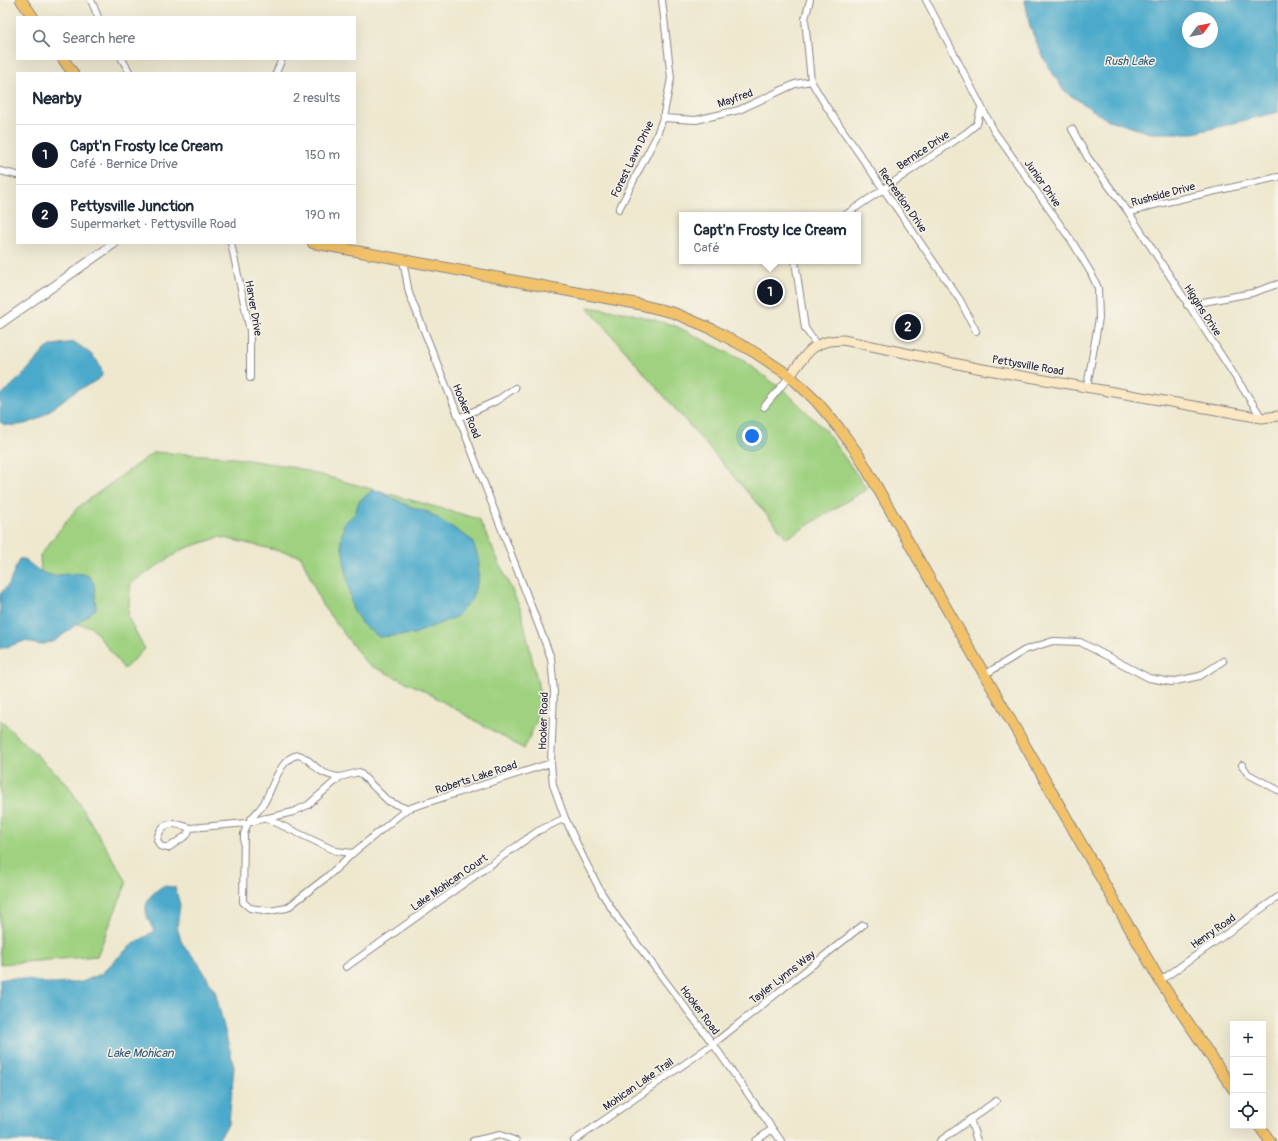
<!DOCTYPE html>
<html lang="en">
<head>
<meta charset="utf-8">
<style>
  :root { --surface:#fff; --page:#f6f6f7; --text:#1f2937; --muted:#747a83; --line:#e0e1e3; --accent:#111827 }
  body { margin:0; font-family:Pangolin,sans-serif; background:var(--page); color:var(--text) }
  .controls { position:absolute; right:12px; bottom:12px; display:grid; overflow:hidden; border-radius:0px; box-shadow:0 4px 16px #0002 }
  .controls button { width:36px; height:36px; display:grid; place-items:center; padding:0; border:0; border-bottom:1px solid var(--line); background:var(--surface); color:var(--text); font:20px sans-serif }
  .compass { position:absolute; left:1182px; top:12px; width:36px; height:36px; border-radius:50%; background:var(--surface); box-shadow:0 4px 16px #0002; rotate:57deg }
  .you { position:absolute; left:752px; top:436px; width:14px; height:14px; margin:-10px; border:3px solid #fff; border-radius:50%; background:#1a73e8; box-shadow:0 0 0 6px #1a73e833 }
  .badge { display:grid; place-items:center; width:26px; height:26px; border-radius:50%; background:var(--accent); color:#fff; font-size:13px; font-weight:700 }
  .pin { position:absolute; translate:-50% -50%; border:2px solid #fff; box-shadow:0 1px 4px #0006 }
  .popup { position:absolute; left:679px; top:212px; width:182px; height:52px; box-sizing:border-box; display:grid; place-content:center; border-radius:0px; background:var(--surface); filter:drop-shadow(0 1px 3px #0005); font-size:13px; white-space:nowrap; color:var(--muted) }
  .popup b { font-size:15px; color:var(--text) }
  .popup::after { content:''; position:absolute; left:50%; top:100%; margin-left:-8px; border:8px solid transparent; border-top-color:var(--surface) }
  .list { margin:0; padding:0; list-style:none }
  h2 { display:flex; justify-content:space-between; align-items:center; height:52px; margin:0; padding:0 16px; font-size:17px }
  h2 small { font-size:13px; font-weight:400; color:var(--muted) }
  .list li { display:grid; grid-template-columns:26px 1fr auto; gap:12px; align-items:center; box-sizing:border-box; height:60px; padding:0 16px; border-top:1px solid var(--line) }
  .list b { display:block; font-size:15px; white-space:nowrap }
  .list p { margin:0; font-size:13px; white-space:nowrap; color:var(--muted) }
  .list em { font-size:13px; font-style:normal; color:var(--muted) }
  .icon { flex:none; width:22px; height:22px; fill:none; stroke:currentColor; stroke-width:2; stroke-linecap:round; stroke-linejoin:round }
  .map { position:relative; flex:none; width:1278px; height:1141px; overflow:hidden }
  .search { position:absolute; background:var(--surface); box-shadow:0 4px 16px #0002; left:16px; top:16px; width:340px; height:44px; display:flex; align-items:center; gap:10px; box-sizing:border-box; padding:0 14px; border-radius:0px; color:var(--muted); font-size:15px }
  .panel { position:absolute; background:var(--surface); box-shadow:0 4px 16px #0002; left:16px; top:72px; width:340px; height:172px; border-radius:0px }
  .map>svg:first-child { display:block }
  .green { fill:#9fd180; stroke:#607a5e }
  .water { fill:#4caacb; stroke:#376683; fill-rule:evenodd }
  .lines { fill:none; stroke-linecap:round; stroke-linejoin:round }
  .minor-casing { stroke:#888585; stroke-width:8 }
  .tertiary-casing { stroke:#888585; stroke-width:10 }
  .secondary-casing { stroke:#888585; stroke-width:11 }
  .primary-casing { stroke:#888585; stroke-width:12 }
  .minor { stroke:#fff; stroke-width:6 }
  .tertiary { stroke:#fff; stroke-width:8 }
  .secondary { stroke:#fae7c3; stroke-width:9 }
  .primary { stroke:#f2c26a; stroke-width:10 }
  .labels { text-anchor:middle; stroke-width:3; stroke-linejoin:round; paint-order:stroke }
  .street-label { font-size:11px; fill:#22223b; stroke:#f7f3e8 }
  .water-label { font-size:12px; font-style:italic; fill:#335875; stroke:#f7f3e8 }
</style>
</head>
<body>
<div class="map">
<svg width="1278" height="1141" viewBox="0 0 1278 1141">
  <rect width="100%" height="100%" fill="#f7f3e8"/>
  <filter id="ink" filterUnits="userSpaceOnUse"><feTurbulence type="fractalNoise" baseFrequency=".025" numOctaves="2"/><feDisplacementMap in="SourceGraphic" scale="8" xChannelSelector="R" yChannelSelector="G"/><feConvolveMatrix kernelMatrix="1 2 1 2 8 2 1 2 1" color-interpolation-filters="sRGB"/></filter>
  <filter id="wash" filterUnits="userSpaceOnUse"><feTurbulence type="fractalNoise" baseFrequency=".012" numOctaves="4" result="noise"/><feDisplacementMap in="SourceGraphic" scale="16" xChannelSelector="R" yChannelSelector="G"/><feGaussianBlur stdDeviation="0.9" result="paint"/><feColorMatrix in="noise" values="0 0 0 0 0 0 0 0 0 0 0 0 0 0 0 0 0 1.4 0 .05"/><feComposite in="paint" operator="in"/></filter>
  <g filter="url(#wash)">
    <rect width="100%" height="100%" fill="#eee8cf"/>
    <path class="green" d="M587 307 629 313 676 326 744 361 787 393 825 430 867 489 787 538Z
      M154 452 220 456 289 466 479 519 521 610 543 707 524 749 421 689 367 664 322 605 301 556 220 537 183 549 131 583 128 617 145 649 124 669 92 627 43 618 40 555 77 508Z
      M0 720 68 785 127 882 97 956 0 964Z"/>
    <path class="water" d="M1025 0H1278V112L1194 133H1150L1106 119 1064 91 1044 59 1030 27ZM1188 18H1212V42H1188Z
      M74 342C86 350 102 359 102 376 93 384 82 387 73 393 61 401 50 411 38 419 29 424 8 429 0 422V396L23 375 46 349 53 345Z
      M374 489 409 506 428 512 472 540 479 560 478 581 471 600 456 617 414 634 379 637 362 624 352 608 341 541 344 523 355 514 359 501Z
      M19 559H24C32 565 40 573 50 575 55 576 60 575 65 574 98 571 94 581 96 609L55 641 39 645 25 641 0 649V594L9 584Z
      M163 886 175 887 180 905 177 927 182 943 199 964 215 991 234 1067 229 1123 217 1141H0V979L15 978 53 984 82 982 101 974 128 948 154 931C143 911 141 900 163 886Z"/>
  </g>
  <g filter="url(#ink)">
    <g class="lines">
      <defs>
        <path id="minor" d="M91 0 98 17
          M810 0 805 19 811 81 826 106 960 300 976 331
          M926 0 994 131 1073 243 1091 273 1098 288 1099 318 1087 387
          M122 59 130 73
          M276 73 282 59
          M663 118 696 120 739 110 795 84 811 81
          M1072 129 1088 158 1129 213 1262 418
          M0 171 17 175
          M619 209 656 137 663 118 671 78 662 0
          M1129 213 1154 205 1278 177
          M845 215 966 133 977 124 981 108
          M231 243 250 331V378
          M403 260 409 293 459 418 551 658 554 692 551 763 553 785 565 818 583 857 601 892 619 920 713 1044 781 1141
          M795 261 805 328 816 344
          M1187 305 1252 293 1278 284
          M764 407 790 376
          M459 418 496 401 515 388
          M984 675 1025 650 1053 641 1080 642 1149 678 1171 682 1200 676 1223 661
          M1242 765 1248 774 1278 790
          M340 777C316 775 315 761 299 755 280 756 272 790 264 803 256 816 248 817 244 834L243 902 250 908 269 911 287 908 328 876 353 853
          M268 818 293 812 308 805 340 777 359 772 388 801 407 809
          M190 828C175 822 161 820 157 840L160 846 168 848 187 835 190 828 247 823 266 818 336 851 353 853 407 809 551 763
          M346 967 538 831 565 818
          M1160 981 1278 897
          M970 1119 977 1141
          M473 1141 500 1135 516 1141
          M574 1141 713 1044 863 925
          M756 1141 772 1129
          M940 1141 996 1101"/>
        <path id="tertiary" d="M0 324 115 243"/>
        <path id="secondary" d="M790 376C807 353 812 340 843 340L977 368 1262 418 1278 416"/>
        <path id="primary" d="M21 0 33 17
          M63 59 73 73
          M313 243 638 304 674 313 712 329 754 352 790 376 817 402 839 428 858 454 1160 981 1233 1089
          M1259 1126 1270 1141"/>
      </defs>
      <use href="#minor" class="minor-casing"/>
      <use href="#tertiary" class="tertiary-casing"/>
      <use href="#secondary" class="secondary-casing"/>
      <use href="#primary" class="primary-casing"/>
      <use href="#minor" class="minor"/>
      <use href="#tertiary" class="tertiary"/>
      <use href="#secondary" class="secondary"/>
      <use href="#primary" class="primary"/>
    </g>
  </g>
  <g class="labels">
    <g class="street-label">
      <text transform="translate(735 98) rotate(-19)" y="4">Mayfred</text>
      <text transform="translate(923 150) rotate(-34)" y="4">Bernice Drive</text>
      <text transform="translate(632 159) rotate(-64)" y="4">Forest Lawn Drive</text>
      <text transform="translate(1043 183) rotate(55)" y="4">Junior Drive</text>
      <text transform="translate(1163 194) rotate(-15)" y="4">Rushside Drive</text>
      <text transform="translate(903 200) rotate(55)" y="4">Recreation Drive</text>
      <text transform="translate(254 308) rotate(80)" y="4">Harver Drive</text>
      <text transform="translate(1203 310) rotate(57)" y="4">Higgins Drive</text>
      <text transform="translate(1028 365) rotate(10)" y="4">Pettysville Road</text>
      <text transform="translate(467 411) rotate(68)" y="4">Hooker Road</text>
      <text transform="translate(543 721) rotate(-88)" y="4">Hooker Road</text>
      <text transform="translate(476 777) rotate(-18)" y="4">Roberts Lake Road</text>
      <text transform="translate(449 882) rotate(-35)" y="4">Lake Mohican Court</text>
      <text transform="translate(1213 931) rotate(-35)" y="4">Henry Road</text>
      <text transform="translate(782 977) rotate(-38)" y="4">Tayler Lynns Way</text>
      <text transform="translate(700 1010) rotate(53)" y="4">Hooker Road</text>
      <text transform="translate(638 1084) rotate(-35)" y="4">Mohican Lake Trail</text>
    </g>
    <g class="water-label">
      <text x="1129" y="65">Rush Lake</text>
      <text x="140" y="1057">Lake Mohican</text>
    </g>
  </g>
</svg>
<div class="controls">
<button>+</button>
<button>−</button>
<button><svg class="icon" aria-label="locate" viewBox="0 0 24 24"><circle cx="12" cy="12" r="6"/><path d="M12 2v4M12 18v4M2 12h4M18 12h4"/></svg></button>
</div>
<svg class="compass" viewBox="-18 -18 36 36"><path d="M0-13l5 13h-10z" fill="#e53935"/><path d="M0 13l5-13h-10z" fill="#747a83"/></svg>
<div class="you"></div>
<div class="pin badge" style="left:770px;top:292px">1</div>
<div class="popup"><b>Capt'n Frosty Ice Cream</b>Café</div>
<div class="pin badge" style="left:908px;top:327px">2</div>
<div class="search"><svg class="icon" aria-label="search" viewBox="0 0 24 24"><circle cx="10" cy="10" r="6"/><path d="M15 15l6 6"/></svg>Search here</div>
<section class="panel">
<h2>Nearby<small>2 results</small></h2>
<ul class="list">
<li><span class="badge">1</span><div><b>Capt'n Frosty Ice Cream</b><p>Café · Bernice Drive</p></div><em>150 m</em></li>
<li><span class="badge">2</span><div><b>Pettysville Junction</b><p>Supermarket · Pettysville Road</p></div><em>190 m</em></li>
</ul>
</section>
</div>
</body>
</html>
